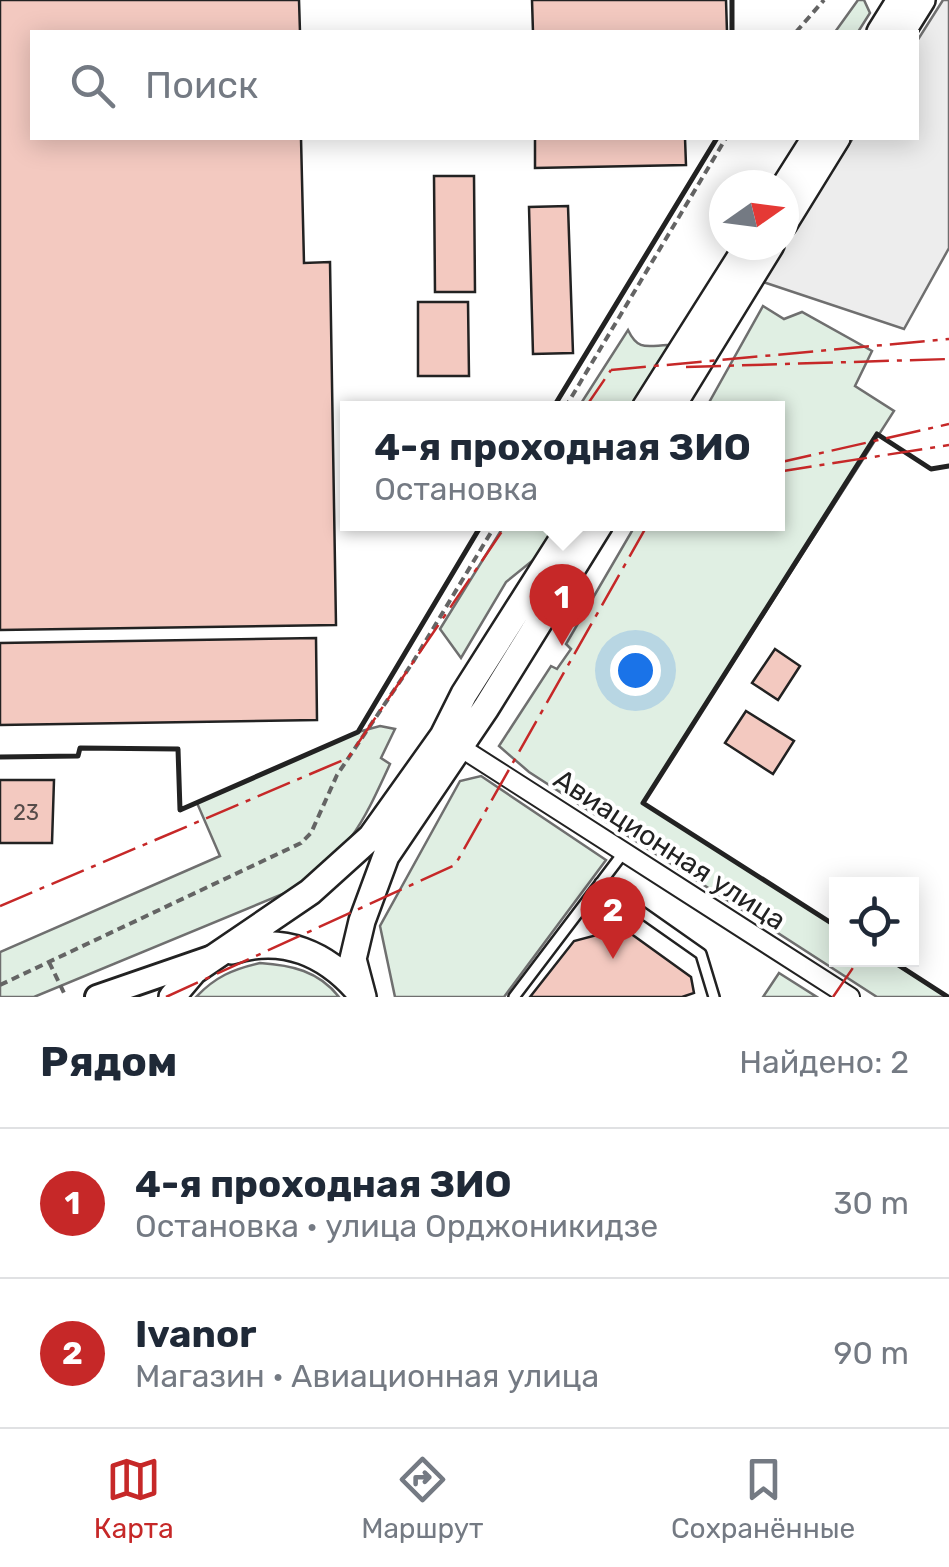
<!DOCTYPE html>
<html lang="ru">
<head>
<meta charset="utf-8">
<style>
  :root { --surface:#fff; --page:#f6f6f7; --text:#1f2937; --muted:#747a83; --line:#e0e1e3; --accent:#c62828 }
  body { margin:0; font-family:Rubik,sans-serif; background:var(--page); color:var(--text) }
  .controls { position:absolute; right:30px; bottom:30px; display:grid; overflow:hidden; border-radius:0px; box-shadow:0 5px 25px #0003 }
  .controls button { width:90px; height:90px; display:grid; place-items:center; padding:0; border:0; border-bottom:2px solid var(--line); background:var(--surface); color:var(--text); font:50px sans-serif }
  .compass { position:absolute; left:709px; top:170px; width:90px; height:90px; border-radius:50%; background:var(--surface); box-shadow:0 5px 25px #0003; rotate:76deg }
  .you { position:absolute; left:635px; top:670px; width:35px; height:35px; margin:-25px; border:8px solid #fff; border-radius:50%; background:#1a73e8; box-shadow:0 0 0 15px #1a73e833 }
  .badge { display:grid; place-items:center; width:65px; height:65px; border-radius:50%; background:var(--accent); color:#fff; font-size:32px; font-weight:700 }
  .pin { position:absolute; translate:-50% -82px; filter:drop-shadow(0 2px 5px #0008) }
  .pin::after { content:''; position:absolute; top:52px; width:35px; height:30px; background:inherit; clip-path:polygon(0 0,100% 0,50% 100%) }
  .popup { position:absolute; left:340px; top:401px; width:445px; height:130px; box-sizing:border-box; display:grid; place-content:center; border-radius:0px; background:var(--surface); filter:drop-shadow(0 2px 8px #0005); font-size:32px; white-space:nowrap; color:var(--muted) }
  .popup b { font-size:38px; color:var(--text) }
  .popup::after { content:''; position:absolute; left:50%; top:100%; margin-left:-20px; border:20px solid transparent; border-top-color:var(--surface) }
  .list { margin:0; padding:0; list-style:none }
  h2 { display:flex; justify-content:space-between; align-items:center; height:130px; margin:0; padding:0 40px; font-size:42px }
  h2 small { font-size:32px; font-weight:400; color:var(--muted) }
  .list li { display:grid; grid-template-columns:65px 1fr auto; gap:30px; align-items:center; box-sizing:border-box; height:150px; padding:0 40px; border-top:2px solid var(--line) }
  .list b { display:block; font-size:38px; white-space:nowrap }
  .list p { margin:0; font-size:32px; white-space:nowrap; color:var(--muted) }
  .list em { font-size:32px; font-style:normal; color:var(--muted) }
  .icon { flex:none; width:55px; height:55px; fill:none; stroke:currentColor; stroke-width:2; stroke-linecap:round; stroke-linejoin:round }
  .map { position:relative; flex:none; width:949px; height:997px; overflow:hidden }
  .search { position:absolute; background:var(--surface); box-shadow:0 5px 25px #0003; left:30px; right:30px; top:30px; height:110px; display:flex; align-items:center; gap:25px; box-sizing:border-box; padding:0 35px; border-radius:0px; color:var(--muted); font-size:38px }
  .sheet { height:430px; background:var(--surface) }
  nav { display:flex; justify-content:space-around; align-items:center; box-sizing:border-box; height:140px; border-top:2px solid var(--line); background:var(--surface); font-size:28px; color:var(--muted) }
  nav a { display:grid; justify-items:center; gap:5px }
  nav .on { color:var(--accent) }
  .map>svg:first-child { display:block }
  .green { fill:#e0efe3; stroke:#6f6f6f; stroke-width:2.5 }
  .parking { fill:#ededed; stroke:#6f6f6f; stroke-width:2.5 }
  .building { fill:#f3c9c0; stroke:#222; stroke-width:2.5 }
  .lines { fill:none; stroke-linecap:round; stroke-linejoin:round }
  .service-casing { stroke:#222; stroke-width:14 }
  .minor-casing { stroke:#222; stroke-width:22 }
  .tertiary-casing { stroke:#222; stroke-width:28 }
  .secondary-casing { stroke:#222; stroke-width:30 }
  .path { stroke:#646464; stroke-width:4; stroke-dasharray:8 5; stroke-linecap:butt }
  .service { stroke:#fff; stroke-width:9 }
  .minor { stroke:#fff; stroke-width:18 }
  .tertiary { stroke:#fff; stroke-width:22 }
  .secondary { stroke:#fff; stroke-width:25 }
  .wall { stroke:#222; stroke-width:5 }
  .power { stroke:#c62828; stroke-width:2.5; stroke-dasharray:35 8 5 8; stroke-linecap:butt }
  .labels { text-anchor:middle; stroke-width:8; stroke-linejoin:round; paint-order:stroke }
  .number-label { font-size:22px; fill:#564c4a }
  .street-label { font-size:28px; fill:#222; stroke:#fff }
</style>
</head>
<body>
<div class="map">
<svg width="949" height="997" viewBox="0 0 949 997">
  <rect width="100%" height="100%" fill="#fff"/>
  <path class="green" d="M858 0H864L870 13 858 32H835Z
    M763 306 784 319 802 312 872 351 855 386 894 411 643 803 836 926V959L889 960 948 997H877L529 772 499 746 551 666 557 669 571 649 566 644 636 524H777V408H706Z
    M628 330C638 351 647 346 667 345L669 349 631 408H578Z
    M505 524H557L537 557 506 582 461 658 440 629Z
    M380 726 395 729 381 758 390 764C360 829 350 851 290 891L34 997H0V952L220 856 197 803 358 732Z
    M481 776 606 860 504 997H395L380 926 460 781Z
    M260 963C291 965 319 971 339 997H196C215 977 233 969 260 963Z
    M779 973 817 997H763Z"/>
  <path class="parking" d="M943 0H949V248L904 329 760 281 853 138H916L917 41Z"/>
  <path class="building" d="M0 0H299L300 32H32V138H301L304 263 330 262 336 625 0 630Z
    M532 0H726L727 32H533Z
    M535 138H685L686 165 535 168Z
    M434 176H474L475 292H435Z
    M568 206 573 353 533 354 529 207Z
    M418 302H468L469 376H418Z
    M316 638 317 720 0 725V643Z
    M775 649 800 666 778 700 752 683Z
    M746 711 794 741 773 774 725 743Z
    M0 780H54L52 843H0Z
    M623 928 691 977 694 993 682 997H530L574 941Z"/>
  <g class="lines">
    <defs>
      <path id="service" d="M600 883 701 954 714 997
        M514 997 624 852"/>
      <path id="minor" d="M460 747 850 997"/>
      <path id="tertiary" d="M97 997 210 958"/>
      <path id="secondary" d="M880 32 900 0
        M902 32 922 0
        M784 187 815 138
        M784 224 837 138
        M645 408 748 245
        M671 408 771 245
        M232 951C283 934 327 954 360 993
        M172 997 194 971 310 892 371 837 443 736 464 694 572 524
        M363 997 353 959 362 921 386 856 486 708 600 524"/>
    </defs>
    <use href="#service" class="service-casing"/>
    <use href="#minor" class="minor-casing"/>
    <use href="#tertiary" class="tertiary-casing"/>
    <use href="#secondary" class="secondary-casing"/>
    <path class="path" d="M796 32 824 0
      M565 408 726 138
      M49 962 66 997
      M0 985 301 843 311 833 337 775 413 662 496 524"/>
    <use href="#service" class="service"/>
    <use href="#minor" class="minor"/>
    <use href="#tertiary" class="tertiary"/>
    <use href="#secondary" class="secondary"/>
    <path class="wall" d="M732 0V32
      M553 408 717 138
      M0 757 78 756 80 748 178 749 180 810 358 732 482 524
      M836 926 643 803 877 434 931 469 949 466
      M889 959 948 997"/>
    <path class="power" d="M686 367 949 359
      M611 370 949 339
      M585 408 611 370
      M777 463 949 424
      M777 472 949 445
      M0 906 348 758 507 524
      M166 997 455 865 648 524
      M833 997 859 959"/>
  </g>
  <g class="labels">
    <g class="number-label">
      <text x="26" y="820">23</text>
    </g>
    <g class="street-label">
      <text transform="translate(670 849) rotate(33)" y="10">Авиационная улица</text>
    </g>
  </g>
</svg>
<div class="controls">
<button><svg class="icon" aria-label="locate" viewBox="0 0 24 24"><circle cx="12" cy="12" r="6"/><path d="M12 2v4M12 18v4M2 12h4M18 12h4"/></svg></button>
</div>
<svg class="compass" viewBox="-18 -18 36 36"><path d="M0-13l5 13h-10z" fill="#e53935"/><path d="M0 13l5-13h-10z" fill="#747a83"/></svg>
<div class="you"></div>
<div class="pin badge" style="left:562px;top:646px">1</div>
<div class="popup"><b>4-я проходная ЗИО</b>Остановка</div>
<div class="pin badge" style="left:613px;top:959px">2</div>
<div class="search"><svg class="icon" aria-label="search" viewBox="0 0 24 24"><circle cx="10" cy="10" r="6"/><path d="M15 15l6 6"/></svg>Поиск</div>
</div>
<section class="sheet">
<h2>Рядом<small>Найдено: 2</small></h2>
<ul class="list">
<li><span class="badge">1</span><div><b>4-я проходная ЗИО</b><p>Остановка · улица Орджоникидзе</p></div><em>30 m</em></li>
<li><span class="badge">2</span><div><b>Ivanor</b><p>Магазин · Авиационная улица</p></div><em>90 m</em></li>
</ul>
</section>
<nav>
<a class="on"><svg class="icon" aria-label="map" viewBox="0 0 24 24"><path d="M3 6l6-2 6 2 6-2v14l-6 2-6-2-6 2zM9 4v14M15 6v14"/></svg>Карта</a>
<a><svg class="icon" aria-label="directions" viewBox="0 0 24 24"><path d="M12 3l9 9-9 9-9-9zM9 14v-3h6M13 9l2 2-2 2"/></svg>Маршрут</a>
<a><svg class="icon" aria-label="saved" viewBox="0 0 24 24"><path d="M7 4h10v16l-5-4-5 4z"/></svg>Сохранённые</a>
</nav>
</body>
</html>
